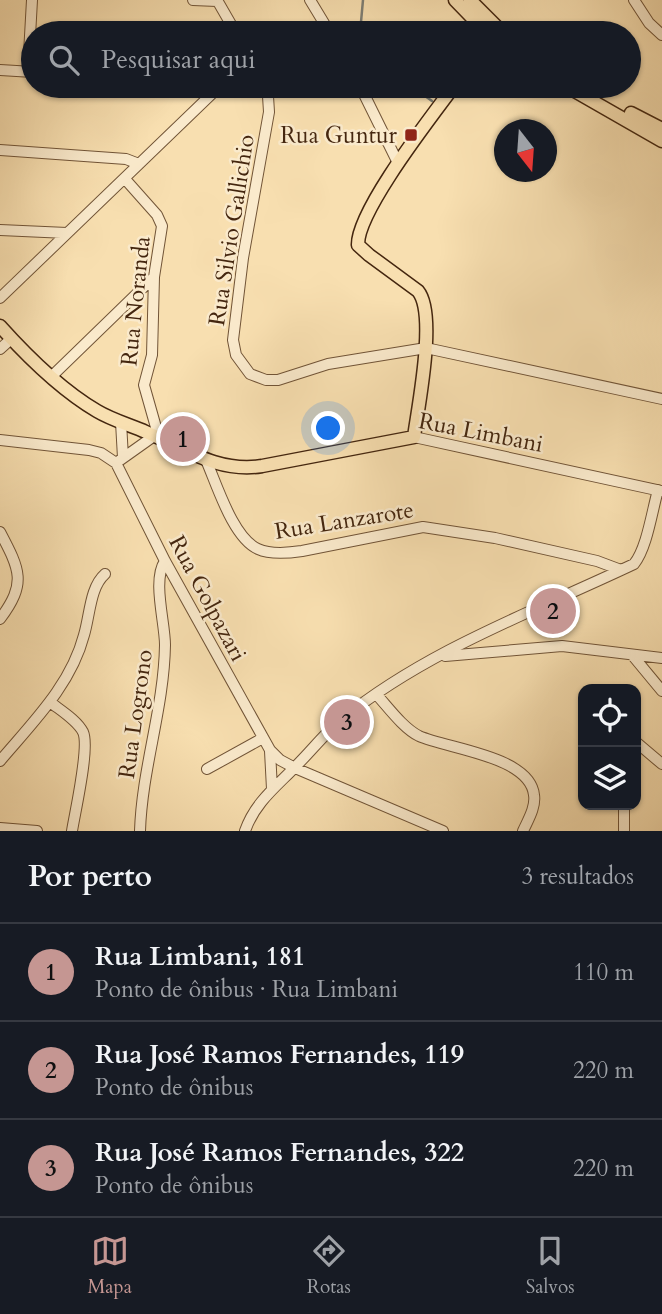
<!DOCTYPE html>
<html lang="pt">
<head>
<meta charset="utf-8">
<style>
  :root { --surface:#171b24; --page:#242831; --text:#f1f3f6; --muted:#9ea1a6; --line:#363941; --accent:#c59692 }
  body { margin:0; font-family:Cardo,serif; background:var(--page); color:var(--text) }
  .controls { position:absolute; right:21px; bottom:21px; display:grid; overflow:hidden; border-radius:14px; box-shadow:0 2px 5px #0004 }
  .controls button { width:63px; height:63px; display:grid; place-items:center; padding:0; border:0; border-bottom:2px solid var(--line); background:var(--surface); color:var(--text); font:35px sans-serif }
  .compass { position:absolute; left:494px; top:119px; width:63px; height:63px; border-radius:50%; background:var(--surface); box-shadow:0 2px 5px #0004; rotate:163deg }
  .you { position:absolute; left:329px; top:429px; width:24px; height:24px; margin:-18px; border:5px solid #fff; border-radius:50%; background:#1a73e8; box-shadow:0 0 0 10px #1a73e833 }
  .badge { display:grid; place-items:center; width:46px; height:46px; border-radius:50%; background:var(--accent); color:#111; font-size:23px; font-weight:700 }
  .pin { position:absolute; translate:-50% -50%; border:4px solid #fff; box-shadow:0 2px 7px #0006 }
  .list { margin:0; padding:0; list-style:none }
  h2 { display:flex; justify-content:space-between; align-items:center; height:91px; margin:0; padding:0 28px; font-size:30px }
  h2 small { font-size:23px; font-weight:400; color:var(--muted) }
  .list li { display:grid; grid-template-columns:46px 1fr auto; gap:21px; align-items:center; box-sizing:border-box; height:98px; padding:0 28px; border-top:2px solid var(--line) }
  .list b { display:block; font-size:26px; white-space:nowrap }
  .list p { margin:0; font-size:23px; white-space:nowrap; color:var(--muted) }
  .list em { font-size:23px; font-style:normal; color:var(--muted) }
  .icon { flex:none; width:38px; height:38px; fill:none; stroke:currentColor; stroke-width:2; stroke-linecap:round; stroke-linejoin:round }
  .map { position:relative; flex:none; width:662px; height:831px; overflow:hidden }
  .search { position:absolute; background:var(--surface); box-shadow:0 2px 5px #0004; left:21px; right:21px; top:21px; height:77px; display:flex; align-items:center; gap:18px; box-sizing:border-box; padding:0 24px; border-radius:38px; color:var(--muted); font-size:26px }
  .sheet { height:385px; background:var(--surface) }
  nav { display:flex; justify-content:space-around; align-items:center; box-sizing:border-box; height:98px; border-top:2px solid var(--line); background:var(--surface); font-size:19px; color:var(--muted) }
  nav a { display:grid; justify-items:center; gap:4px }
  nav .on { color:var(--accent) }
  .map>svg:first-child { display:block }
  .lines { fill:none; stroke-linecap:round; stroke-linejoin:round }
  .stream { stroke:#7d7e74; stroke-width:2.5 }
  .minor-casing { stroke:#715437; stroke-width:12 }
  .major-casing { stroke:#44260f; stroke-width:15 }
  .minor { stroke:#faeacc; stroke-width:10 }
  .major { stroke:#f8dfb0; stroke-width:12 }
  .poi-dot { fill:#8f2418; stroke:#faeacc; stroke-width:2.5 }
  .labels { text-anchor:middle; stroke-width:5; stroke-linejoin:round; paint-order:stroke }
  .poi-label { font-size:23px; fill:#44260f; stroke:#faeacc; text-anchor:end }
  .street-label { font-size:23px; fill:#44260f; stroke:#faeacc }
</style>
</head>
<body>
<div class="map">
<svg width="662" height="831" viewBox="0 0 662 831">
  <rect width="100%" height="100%" fill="#f8dfb0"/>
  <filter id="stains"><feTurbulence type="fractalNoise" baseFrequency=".00286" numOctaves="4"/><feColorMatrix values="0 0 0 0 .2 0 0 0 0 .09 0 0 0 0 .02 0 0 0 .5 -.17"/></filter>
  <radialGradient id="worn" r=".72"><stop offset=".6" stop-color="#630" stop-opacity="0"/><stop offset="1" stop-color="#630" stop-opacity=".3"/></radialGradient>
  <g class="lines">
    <path class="stream" d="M360 33 363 0
      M411 86 432 101"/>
    <defs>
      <path id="minor" d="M193 0 217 1
        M217 0 236 33
        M310 0 330 33
        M634 0 649 23 662 35
        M0 70 33 72
        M28 72 32 0
        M264 86 268 96 269 112 243 258 233 340 236 355 250 374 266 380H278L328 364 426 348 662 399
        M360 86 398 163
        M0 150 126 159 139 164
        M125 179 157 215 162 226 154 277 152 355 144 385 159 438
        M0 230 67 233
        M0 298 220 86
        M0 349 11 339
        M52 376 154 277
        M121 422 123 458
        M414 437 661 491
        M0 440 89 450 101 453 116 463 165 561 270 750 280 760 295 768 443 831
        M206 460C217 485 233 538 258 549 271 555 289 553 302 551L423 527 495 538 597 561 621 570
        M116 463 154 436
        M0 532C20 570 27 583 0 619
        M445 656 562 646 662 658
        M633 656 662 691
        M376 694C388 707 403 728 419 736 448 749 530 756 534 795 536 807 528 820 523 831
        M50 702C60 710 77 720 83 732 90 747 75 812 72 831
        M636 742 662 764
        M270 751 272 789
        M0 761C33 722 71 685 84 635 90 615 90 587 105 574
        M207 769 263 738
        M624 805V831
        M0 828 37 831
        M140 831C142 768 164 708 165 645 165 622 152 580 165 561
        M245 831C255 802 277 786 297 765 312 750 326 732 342 719 427 650 535 611 634 564 647 548 652 511 658 490"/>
      <path id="major" d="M455 0 487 33
        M470 0 503 33
        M566 86 662 141
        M631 113 662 129
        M0 326C26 355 63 391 97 411 112 420 130 425 146 432 185 449 219 473 262 466L414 437C418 407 437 314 418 291L369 255 358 245C357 211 432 116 454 86"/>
    </defs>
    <use href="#minor" class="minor-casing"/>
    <use href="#major" class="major-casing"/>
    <use href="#minor" class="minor"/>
    <use href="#major" class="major"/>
  </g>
  <rect class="poi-dot" x="404" y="128" width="14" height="14" rx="3.5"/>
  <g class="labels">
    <g class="poi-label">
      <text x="397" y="143">Rua Guntur</text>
    </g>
    <g class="street-label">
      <text transform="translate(231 230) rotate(-81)" y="8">Rua Silvio Gallichio</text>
      <text transform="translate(135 301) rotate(-84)" y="8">Rua Noranda</text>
      <text transform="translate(481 432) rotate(11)" y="8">Rua Limbani</text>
      <text transform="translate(344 520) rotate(-9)" y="8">Rua Lanzarote</text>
      <text transform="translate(208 598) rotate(62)" y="8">Rua Golpazari</text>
      <text transform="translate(135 714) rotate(-82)" y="8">Rua Logrono</text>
    </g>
  </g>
  <rect width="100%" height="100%" filter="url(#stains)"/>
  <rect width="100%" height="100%" fill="url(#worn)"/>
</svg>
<div class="controls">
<button><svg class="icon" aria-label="locate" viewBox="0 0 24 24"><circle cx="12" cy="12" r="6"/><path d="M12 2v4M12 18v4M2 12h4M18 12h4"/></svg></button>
<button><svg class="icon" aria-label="layers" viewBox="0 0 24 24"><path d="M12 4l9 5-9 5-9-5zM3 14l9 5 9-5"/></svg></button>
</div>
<svg class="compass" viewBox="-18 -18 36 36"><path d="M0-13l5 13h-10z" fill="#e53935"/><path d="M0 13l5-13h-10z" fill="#9ea1a6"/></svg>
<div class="you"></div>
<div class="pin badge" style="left:183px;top:439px">1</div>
<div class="pin badge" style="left:553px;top:611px">2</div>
<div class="pin badge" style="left:347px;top:722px">3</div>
<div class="search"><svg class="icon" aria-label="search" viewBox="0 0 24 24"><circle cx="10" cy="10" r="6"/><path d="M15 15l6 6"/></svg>Pesquisar aqui</div>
</div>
<section class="sheet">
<h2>Por perto<small>3 resultados</small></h2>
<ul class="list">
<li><span class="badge">1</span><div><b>Rua Limbani, 181</b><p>Ponto de ônibus · Rua Limbani</p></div><em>110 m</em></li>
<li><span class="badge">2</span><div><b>Rua José Ramos Fernandes, 119</b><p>Ponto de ônibus</p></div><em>220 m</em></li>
<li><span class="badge">3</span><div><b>Rua José Ramos Fernandes, 322</b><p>Ponto de ônibus</p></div><em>220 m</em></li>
</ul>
</section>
<nav>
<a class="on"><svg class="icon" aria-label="map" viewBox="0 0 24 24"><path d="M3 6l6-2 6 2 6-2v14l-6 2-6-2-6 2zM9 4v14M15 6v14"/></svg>Mapa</a>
<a><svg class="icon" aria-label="directions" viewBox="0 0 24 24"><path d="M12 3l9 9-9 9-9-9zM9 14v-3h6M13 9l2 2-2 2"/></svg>Rotas</a>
<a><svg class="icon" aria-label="saved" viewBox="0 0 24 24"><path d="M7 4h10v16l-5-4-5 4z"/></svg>Salvos</a>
</nav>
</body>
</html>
